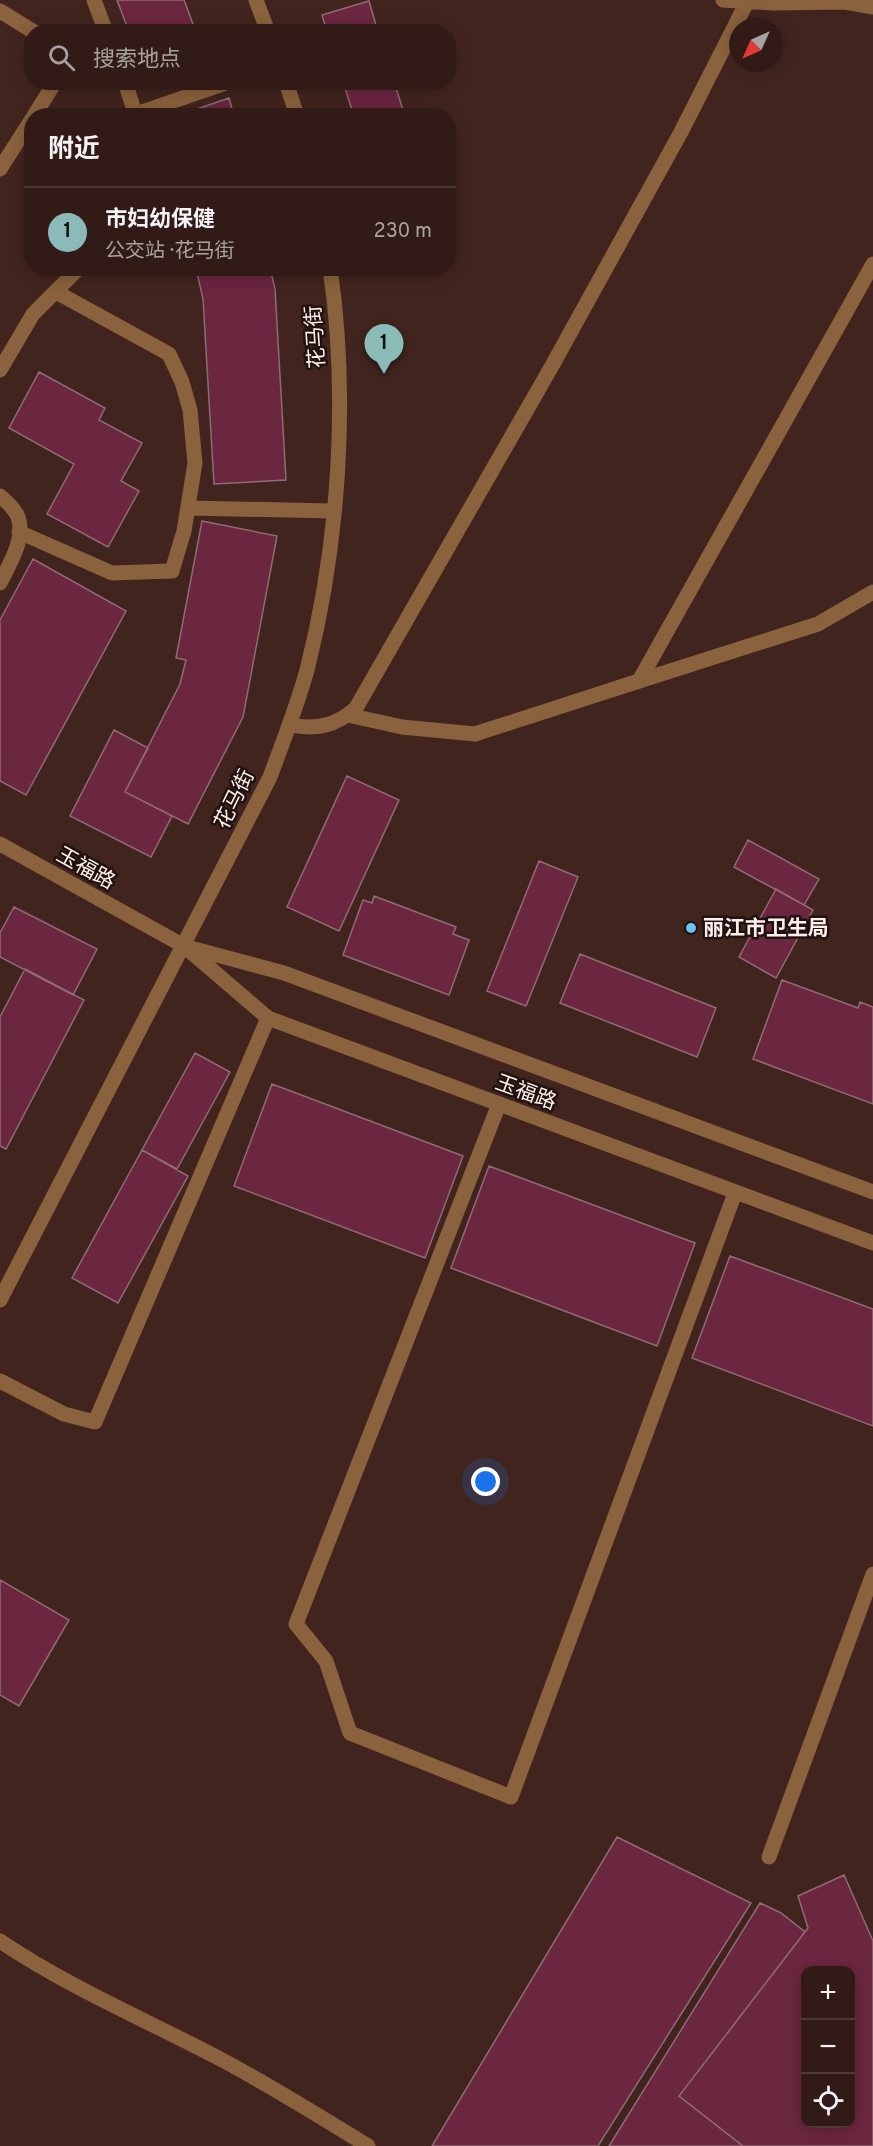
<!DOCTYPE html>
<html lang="zh">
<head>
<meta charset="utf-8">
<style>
  :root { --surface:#321b16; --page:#3d2823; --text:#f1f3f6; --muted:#a8a1a1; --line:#4d3935; --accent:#8bbbb9 }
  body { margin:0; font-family:Overpass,"Noto Sans SC",sans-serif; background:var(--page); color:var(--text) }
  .controls { position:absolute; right:18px; bottom:18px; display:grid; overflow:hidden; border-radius:12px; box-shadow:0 3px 15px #0003 }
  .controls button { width:54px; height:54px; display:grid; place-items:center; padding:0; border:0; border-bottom:2px solid var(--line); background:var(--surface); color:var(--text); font:30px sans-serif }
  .compass { position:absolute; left:729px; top:18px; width:54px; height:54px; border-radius:50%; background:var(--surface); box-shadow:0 3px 15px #0003; rotate:225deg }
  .you { position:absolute; left:486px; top:1482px; width:21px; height:21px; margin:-15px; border:4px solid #fff; border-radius:50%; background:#1a73e8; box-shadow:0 0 0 9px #1a73e833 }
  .badge { display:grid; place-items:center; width:39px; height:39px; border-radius:50%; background:var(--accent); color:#111; font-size:20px; font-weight:700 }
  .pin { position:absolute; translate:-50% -50px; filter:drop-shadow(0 2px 3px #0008) }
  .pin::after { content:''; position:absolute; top:32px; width:21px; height:18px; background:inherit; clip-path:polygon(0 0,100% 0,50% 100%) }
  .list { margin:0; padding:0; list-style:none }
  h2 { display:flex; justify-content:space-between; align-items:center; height:78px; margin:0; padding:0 24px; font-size:26px }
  h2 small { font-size:20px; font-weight:400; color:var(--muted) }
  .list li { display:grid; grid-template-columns:39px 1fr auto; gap:18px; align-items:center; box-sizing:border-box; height:90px; padding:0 24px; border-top:2px solid var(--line) }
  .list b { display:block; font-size:22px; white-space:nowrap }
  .list p { margin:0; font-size:20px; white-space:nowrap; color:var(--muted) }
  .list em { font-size:20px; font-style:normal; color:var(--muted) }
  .icon { flex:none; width:33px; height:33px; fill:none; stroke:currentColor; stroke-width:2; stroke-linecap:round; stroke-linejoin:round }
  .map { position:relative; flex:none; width:873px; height:2146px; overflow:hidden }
  .search { position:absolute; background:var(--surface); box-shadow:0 3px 15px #0003; left:24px; top:24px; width:432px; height:66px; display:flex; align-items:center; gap:15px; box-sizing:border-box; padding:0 21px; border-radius:24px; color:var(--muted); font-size:22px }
  .panel { position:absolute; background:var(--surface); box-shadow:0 3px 15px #0003; left:24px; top:108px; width:432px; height:168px; border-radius:24px }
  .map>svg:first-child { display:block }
  .building { fill:#6b2640; stroke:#8f6b75; stroke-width:1.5; fill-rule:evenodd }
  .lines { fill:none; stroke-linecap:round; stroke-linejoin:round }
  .service { stroke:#8a623d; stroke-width:15 }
  .minor { stroke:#8a623d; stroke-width:15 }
  .tertiary { stroke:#8a623d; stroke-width:15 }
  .poi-dot { fill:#6bc3f2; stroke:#1f120f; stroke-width:2 }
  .labels { text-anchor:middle; stroke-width:5; stroke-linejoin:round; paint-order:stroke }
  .street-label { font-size:21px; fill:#ffeeeb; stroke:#1f120f }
  .poi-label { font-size:21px; font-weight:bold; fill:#ffeeeb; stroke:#1f120f; text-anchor:start }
</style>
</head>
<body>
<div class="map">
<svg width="873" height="2146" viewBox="0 0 873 2146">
  <rect width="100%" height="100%" fill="#42241e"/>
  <path class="building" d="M117 0H184L196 32H129Z
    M369 1 378 32H327L322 15Z
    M343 82H394L405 116H354Z
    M229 98 234 116H196L194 110Z
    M196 268H270L275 289 286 480 214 484 203 299Z
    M39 372 105 408 99 420 142 443 121 481 139 491 108 547 47 514 74 464 9 428Z
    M202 521 277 536 243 717 188 824 125 792 180 684 186 660 176 658Z
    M33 559 126 611 26 795 0 781V620Z
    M114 730 148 748 125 792 172 816 151 857 70 816Z
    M347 776 399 800 339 931 287 907Z
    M748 840 819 879 804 905 734 867Z
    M539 861 578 877 526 1006 487 991Z
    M776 889 813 910 776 978 739 957Z
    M374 896 456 927 453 934 469 940 449 995 343 955 363 900 372 903Z
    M14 907 97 949 73 995 0 957V933Z
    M580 954 716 1008 697 1057 560 1003Z
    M25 969 84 1000 6 1149 0 1146V1017Z
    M782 980 858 1008 860 1002 873 1007V1104L753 1059Z
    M195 1053 230 1072 177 1169 142 1150Z
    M272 1084 463 1156 425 1258 234 1186Z
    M142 1150 188 1176 118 1303 72 1278Z
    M489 1166 695 1243 657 1346 451 1268Z
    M730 1256 873 1309V1426L692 1358Z
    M0 1580 69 1620 19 1706 0 1695Z
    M617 1837 751 1903 598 2146H432Z
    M844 1875 873 1941V2146H743L679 2096 808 1928 798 1896ZM806 1970H850V2124H806Z
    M760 1903 781 1913 805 1932 679 2096 743 2146H609Z"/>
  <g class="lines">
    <path class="service" d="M34 116 55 82
      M0 169 32 119
      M189 508 333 511
      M19 532 112 573 172 571 184 531 195 463 190 410 182 382 169 354 56 292
      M639 681 818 624 873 592"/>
    <path class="minor" d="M94 0 106 32
      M723 0 773 3 845 2 873 7
      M0 11 34 32
      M125 82 136 116
      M136 114 229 82
      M0 370 33 314 79 268
      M0 496C6 501 15 509 18 517 26 538 9 565 0 583
      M348 715 402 727 475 734 639 681 873 264
      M290 725C316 730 336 726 356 708L553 364 681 132 747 2
      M0 844 184 946
      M499 1104 296 1624 326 1661 350 1733 511 1797 735 1193
      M0 1381 64 1414 95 1422 268 1018
      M769 1857 873 1574
      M0 1941C71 1989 151 2022 226 2062 274 2088 321 2117 368 2146"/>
    <path class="tertiary" d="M256 0 268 32
      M286 82 297 116
      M184 946 268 1018 873 1243
      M187 947 284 973 873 1192
      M0 1300 270 777C283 742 297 706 307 670 339 544 349 397 330 268"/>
  </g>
  <circle class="poi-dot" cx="691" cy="928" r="6"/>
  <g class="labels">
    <g class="street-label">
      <text transform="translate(315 337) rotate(-94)" y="7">花马街</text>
      <text transform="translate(234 799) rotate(-64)" y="7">花马街</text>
      <text transform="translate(86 868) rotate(29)" y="7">玉福路</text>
      <text transform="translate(526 1092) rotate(20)" y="7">玉福路</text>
    </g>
    <g class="poi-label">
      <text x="703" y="935">丽江市卫生局</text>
    </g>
  </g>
</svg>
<div class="controls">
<button>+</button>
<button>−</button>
<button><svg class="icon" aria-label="locate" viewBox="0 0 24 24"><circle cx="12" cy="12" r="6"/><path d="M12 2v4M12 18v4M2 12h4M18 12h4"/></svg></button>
</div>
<svg class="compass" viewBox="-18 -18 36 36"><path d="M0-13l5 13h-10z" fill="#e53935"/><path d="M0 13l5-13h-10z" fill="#a8a1a1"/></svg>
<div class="you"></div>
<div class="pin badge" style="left:384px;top:374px">1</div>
<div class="search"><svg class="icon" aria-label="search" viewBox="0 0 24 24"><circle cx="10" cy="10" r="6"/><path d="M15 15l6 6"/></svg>搜索地点</div>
<section class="panel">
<h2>附近<small></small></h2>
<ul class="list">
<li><span class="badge">1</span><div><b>市妇幼保健</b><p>公交站 · 花马街</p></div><em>230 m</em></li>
</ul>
</section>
</div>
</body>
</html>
